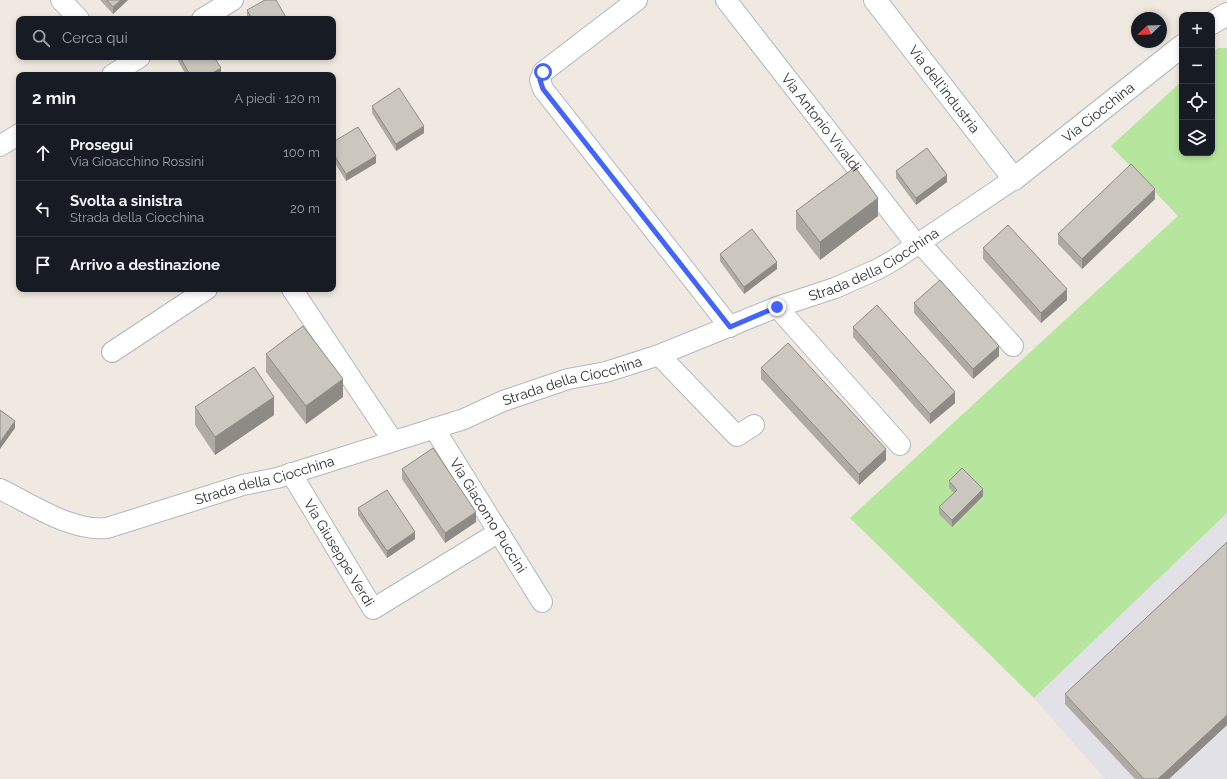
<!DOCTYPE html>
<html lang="it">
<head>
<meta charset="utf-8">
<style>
  :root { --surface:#171b24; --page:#242831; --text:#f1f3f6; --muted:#9ea1a6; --line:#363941 }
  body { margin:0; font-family:Raleway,sans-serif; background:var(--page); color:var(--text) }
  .controls { position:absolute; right:12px; top:12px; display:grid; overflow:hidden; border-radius:8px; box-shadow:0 2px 6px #0003 }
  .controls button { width:36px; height:36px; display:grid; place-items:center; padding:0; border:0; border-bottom:1px solid var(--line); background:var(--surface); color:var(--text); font:20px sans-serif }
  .compass { position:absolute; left:1131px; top:12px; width:36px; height:36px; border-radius:50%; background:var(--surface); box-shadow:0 2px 6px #0003; rotate:247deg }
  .stop { position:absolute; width:12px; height:12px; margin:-9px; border:3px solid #4264fb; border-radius:50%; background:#fff }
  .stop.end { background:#4264fb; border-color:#fff; box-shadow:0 1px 4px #0008 }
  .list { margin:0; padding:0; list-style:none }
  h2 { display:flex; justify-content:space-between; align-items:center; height:52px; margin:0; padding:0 16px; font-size:17px }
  h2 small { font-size:13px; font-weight:400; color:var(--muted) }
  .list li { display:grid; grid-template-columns:26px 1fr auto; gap:12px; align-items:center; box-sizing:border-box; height:56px; padding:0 16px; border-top:1px solid var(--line) }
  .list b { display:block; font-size:15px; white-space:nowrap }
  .list p { margin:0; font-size:13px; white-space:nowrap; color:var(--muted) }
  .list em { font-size:13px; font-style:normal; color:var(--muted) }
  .icon { flex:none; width:22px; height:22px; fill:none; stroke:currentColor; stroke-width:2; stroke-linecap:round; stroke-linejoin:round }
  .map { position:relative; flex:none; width:1227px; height:779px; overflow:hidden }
  .search { position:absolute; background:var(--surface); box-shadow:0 2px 6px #0003; left:16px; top:16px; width:320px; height:44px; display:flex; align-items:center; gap:10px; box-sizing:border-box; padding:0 14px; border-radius:8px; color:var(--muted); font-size:15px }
  .panel { position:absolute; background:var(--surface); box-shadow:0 2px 6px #0003; left:16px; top:72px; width:320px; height:220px; border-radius:8px }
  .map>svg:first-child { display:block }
  .industrial { fill:#e3e1e8 }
  .green { fill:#b6e59e }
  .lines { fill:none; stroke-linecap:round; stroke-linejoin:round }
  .street-casing { stroke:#b4b7c1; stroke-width:22 }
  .secondary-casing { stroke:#b4b7c1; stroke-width:24 }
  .street { stroke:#fff; stroke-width:20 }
  .secondary { stroke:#fff; stroke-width:22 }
  .wall { fill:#afaba4 }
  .shaded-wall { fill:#8e8b86 }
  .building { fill:#cbc7bf; stroke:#8e8b86 }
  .route { stroke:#4264fb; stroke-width:5 }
  .labels { text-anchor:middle; stroke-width:4; stroke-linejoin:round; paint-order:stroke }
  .street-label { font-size:14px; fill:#2e2e2e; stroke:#fff }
</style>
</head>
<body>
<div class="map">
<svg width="1227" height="779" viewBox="0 0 1227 779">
  <rect width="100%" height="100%" fill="#efe9e1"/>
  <path class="industrial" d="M1227 513V779H1105L1034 698Z"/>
  <path class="green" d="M1218 48H1227V513L1034 698 850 518 1178 216 1111 146 1182 81V153H1212V54Z"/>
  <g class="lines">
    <defs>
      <g id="street">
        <path d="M61 0 79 19"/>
        <path d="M637 0 543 72 540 80 543 89 730 327"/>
        <path id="s1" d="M726 0 916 244"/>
        <path d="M202 19 233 0"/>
        <path d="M112 75 140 57"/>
        <path d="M0 146 19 134"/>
        <path d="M919 242 1013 346"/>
        <path d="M292 289 393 441"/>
        <path d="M777 307 900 445"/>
        <path d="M112 352 207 289"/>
        <path d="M659 355 737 436 754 425"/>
        <path id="s2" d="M434 428 542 602"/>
        <path id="s3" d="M291 473 373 609 499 532"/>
        <path id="s4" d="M0 489C31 504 72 532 107 528L243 485 277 478 464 419 503 401 568 379 606 372 659 355 777 307 835 288 878 269 894 260 1014 179"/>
      </g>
      <g id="secondary">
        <path id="s5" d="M875 0 1014 179 1182 46"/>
        <path d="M1212 23 1227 14"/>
      </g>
    </defs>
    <use href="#street" class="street-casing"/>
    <use href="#secondary" class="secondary-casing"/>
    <use href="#street" class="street"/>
    <use href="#secondary" class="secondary"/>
  </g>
  <path class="wall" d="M100 0H128L113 14Z
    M247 10 287 19H248L247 17Z
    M177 57H214L221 75H186L177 59Z
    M372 106 424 133 396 151 372 113Z
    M333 142 376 163 346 181 333 160Z
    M896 171 947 182 916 205 896 178Z
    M1155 199 1082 269 1058 244V234Z
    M796 211 878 216 820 260 796 229Z
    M983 248 1067 300 1041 323 983 259Z
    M720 254 777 269 744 294 720 261Z
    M914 303 999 356 973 379 914 313Z
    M853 327 955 403 930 424 853 337Z
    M266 354 343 397 306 424 266 372Z
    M761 368 886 460 859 485 761 379Z
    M195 407 274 415 215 455 195 425Z
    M402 469 476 522 445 543 402 479Z
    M949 481 983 496 952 527 939 514V507L954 493 949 488Z
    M358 508 415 539 387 558 358 515Z
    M1227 542V725L1169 779H1135L1065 704V694Z"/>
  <path class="shaded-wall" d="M121 0H128L113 14V7Z
    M221 68V75H209Z
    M424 126V133L396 151V144Z
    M376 156V163L346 181V174Z
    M947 175V182L916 205V198Z
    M1155 189V199L1082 269V259Z
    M878 198V216L820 260V242Z
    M777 262V269L744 294V287Z
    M1067 289V300L1041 323V313Z
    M999 346V356L973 379V369Z
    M343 379V397L306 424V406Z
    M955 392V403L930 424V414Z
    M274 397V415L215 455V437Z
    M15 421V428L0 449V442Z
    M886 449V460L859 485V474Z
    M983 489V496L952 527V520Z
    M476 512V522L445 543V533Z
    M415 532V539L387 558V551Z
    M1227 715V725L1169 779H1158Z"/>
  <path class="building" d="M107 0H121L113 7Z
    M265 0H276L287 19H252L247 10Z
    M180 57H214L221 68 209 75H190Z
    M399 88 424 126 396 144 372 106Z
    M358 127 376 156 346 174 333 153V142Z
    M927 148 947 175 916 198 896 171Z
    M1131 164 1155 189 1082 259 1058 234Z
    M855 167 878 198 820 242 796 211Z
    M1008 225 1067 289 1041 313 983 248Z
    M752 229 777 262 744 287 720 254Z
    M940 280 999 346 973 369 914 303Z
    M877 305 955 392 930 414 853 327Z
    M303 326 343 379 306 406 266 354Z
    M788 343 886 449 859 474 761 368Z
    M254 367 274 397 215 437 195 407Z
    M0 410 15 421 0 442Z
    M433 448 476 512 445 533 402 469Z
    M962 468 983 489 952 520 939 507 957 490 949 481Z
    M387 490 415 532 387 551 358 508Z
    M1227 542V715L1158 779H1144L1065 694Z"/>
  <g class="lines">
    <path class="route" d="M543 72 540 80 543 89 730 327 777 307"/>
  </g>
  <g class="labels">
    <g class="street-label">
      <text dy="5" stroke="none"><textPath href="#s5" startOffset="113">Via dell'industria</textPath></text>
      <text dy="5" stroke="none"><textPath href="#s5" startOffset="334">Via Ciocchina</textPath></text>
      <text dy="5" stroke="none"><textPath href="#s1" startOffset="155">Via Antonio Vivaldi</textPath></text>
      <text dy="5" stroke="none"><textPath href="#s4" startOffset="928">Strada della Ciocchina</textPath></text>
      <text dy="5" stroke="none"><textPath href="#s4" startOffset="604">Strada della Ciocchina</textPath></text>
      <text dy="5" stroke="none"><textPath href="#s4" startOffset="280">Strada della Ciocchina</textPath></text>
      <text dy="5" stroke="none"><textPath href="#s2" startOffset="103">Via Giacomo Puccini</textPath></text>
      <text dy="5" stroke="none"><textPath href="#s3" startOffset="93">Via Giuseppe Verdi</textPath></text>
    </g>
  </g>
</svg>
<div class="controls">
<button>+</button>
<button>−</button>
<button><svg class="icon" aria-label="locate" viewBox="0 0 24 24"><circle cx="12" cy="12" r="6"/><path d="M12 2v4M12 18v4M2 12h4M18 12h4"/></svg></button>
<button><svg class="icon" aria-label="layers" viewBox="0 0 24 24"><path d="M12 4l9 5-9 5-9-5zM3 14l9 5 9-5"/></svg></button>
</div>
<svg class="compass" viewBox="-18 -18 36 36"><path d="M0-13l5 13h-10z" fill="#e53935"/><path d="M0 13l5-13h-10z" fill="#9ea1a6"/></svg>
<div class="stop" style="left:543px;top:72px"></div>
<div class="stop end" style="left:777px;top:307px"></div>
<div class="search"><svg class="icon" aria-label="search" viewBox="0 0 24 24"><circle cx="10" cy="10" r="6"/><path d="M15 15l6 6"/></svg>Cerca qui</div>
<section class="panel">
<h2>2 min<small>A piedi · 120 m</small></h2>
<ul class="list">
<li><svg class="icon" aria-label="ahead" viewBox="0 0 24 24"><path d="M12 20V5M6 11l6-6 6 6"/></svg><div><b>Prosegui</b><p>Via Gioacchino Rossini</p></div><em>100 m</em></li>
<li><svg class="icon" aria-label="left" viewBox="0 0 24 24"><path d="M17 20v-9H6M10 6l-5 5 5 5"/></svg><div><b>Svolta a sinistra</b><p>Strada della Ciocchina</p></div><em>20 m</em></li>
<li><svg class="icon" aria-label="arrive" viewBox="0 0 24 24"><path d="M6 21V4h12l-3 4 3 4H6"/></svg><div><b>Arrivo a destinazione</b></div></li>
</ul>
</section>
</div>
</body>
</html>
